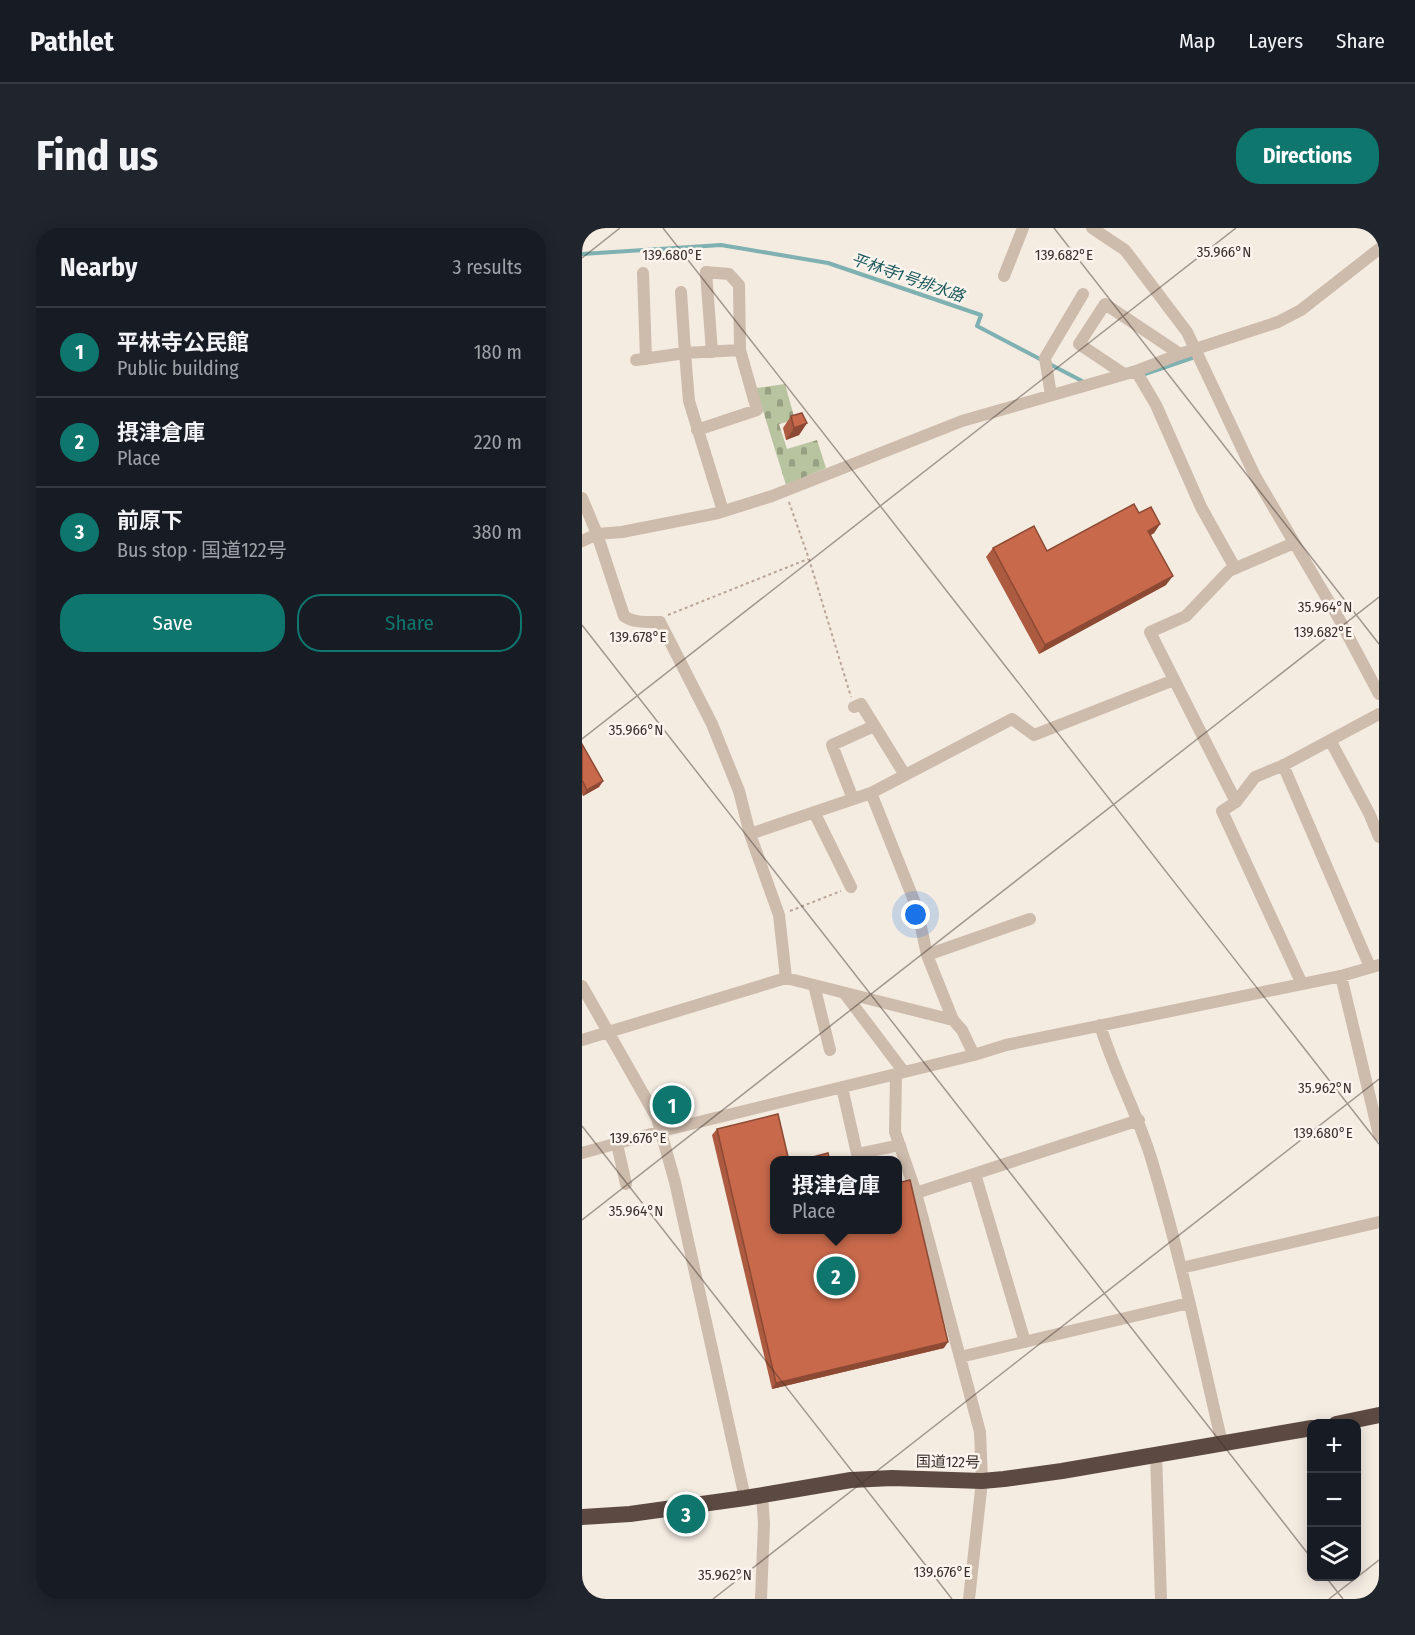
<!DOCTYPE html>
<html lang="en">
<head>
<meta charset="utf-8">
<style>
  :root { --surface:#171b24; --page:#20242c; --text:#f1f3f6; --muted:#9ea1a6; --line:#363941; --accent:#0f766e }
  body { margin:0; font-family:"Fira Sans Condensed","Noto Sans JP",sans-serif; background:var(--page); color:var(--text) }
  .controls { position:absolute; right:18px; bottom:18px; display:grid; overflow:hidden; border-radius:12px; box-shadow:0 3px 15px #0003 }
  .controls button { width:54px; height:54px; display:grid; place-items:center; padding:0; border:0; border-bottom:2px solid var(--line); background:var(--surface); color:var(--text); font:30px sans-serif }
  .you { position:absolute; left:334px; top:687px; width:21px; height:21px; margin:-15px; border:4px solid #fff; border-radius:50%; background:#1a73e8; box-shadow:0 0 0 9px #1a73e833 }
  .badge { display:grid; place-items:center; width:39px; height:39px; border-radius:50%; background:var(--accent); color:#fff; font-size:20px; font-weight:700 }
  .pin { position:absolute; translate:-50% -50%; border:3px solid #fff; box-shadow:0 2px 6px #0006 }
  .popup { position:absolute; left:188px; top:928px; width:132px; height:78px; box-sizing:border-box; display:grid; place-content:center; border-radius:12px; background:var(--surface); filter:drop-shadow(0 2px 4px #0005); font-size:20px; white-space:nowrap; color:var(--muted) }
  .popup b { font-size:22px; color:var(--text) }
  .popup::after { content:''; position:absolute; left:50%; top:100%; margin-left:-12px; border:12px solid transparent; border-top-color:var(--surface) }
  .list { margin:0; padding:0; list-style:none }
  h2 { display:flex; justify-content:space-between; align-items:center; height:78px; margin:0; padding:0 24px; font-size:26px }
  h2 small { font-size:20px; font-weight:400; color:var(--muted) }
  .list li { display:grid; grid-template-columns:39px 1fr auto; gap:18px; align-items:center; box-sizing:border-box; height:90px; padding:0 24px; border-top:2px solid var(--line) }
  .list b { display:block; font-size:22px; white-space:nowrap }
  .list p { margin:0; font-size:20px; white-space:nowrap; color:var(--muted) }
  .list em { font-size:20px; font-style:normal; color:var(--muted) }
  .actions { display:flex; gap:12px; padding:18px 24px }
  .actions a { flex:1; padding:14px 0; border:2px solid var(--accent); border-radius:24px; text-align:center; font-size:21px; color:var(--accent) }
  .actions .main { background:var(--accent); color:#fff }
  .icon { flex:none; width:33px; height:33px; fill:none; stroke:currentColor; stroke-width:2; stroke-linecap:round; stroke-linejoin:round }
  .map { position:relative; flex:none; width:797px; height:1371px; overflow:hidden; border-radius:24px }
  header { display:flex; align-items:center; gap:36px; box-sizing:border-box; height:84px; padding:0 30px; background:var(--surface); border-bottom:2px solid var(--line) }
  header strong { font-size:28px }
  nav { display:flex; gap:33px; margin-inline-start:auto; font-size:21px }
  .intro { display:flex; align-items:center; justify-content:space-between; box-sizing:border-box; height:144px; padding:0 36px }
  h1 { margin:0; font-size:42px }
  .button { padding:15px 27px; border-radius:24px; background:var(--accent); color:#fff; font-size:21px; font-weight:700 }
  main { display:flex; gap:36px; padding:0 36px }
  aside { flex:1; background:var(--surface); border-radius:24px; box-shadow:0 3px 15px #0003 }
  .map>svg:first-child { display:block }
  .cemetery { fill:url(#cemetery-stones) }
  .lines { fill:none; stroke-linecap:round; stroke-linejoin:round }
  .stream { stroke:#7fb0b2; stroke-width:4 }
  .path { stroke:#b9a596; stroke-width:2; stroke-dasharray:3 3; stroke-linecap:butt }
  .minor { stroke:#cdbbac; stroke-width:12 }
  .highway { stroke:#5c4a42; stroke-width:16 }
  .wall { fill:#ac5a40 }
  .shaded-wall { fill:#8c4a34 }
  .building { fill:#c8694b; stroke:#8c4a34; stroke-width:1.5 }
  .ticks { fill:none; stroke:#3b302b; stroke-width:1.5; stroke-opacity:0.45 }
  .labels { text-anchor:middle; stroke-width:5; stroke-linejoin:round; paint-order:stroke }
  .street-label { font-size:15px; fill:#3b302b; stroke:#fbf5ee }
  .water-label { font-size:16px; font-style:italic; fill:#1f5a5e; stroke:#fbf5ee }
  .ticks-label { font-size:15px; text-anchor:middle; fill:#3b302b; stroke:#fbf5ee; stroke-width:5; stroke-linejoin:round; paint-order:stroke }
</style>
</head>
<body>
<header>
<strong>Pathlet</strong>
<nav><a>Map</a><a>Layers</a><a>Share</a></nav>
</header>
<div class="intro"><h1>Find us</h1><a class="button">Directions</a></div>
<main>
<aside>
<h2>Nearby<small>3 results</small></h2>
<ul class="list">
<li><span class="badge">1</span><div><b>平林寺公民館</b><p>Public building</p></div><em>180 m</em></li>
<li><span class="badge">2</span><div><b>摂津倉庫</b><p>Place</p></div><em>220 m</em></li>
<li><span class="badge">3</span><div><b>前原下</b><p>Bus stop · 国道122号</p></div><em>380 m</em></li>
</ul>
<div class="actions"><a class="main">Save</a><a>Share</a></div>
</aside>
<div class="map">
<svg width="797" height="1371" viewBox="0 0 797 1371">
  <defs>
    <pattern id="cemetery-stones" width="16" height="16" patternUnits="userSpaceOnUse" patternTransform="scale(1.5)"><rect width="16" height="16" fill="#b8c4a0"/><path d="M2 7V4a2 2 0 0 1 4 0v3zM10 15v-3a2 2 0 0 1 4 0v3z" fill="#97a083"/></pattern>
  </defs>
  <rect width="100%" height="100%" fill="#f4ebe1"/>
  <path class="cemetery" d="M203 156 213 192 197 196 205 221 235 212 244 240 204 257 174 160Z"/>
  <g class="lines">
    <path class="stream" d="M0 26 139 17 246 35 399 87 395 98 502 154
      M560 147 610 130"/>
    <path class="path" d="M207 274 227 331 269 469
      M86 387 226 331
      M208 683 259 663"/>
    <path class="minor" d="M510 0 543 22 605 104 673 248 756 389 797 466
      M61 45 64 131
      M422 48 441 0
      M99 64 103 125 158 122 175 182 115 202
      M130 124 124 44 147 46 157 57 158 122
      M54 132 103 125 107 173 141 283
      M554 143 574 177 619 279 653 340
      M542 146 497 116 523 76 598 126
      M469 167 463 130 501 66
      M0 270 15 306 42 388C51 395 66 394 78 394L130 496 157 563 168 606 197 687 204 750
      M0 313 15 306 40 304 136 285 190 268 380 193 554 143 598 126 696 94 719 82 797 21
      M272 479 279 476 323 547
      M748 512 787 585 797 609
      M701 537 788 739
      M289 565 335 680 345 727 371 792 380 802 392 827
      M271 571 250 517 292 498
      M654 574 568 404 604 388 647 343 712 315
      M232 584 269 659
      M168 606 289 565 430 491 452 507 592 452
      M345 727 448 691
      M759 748 797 907
      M720 756 640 583 654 574 673 549 702 537 797 486
      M232 757 248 822
      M0 758 75 890 93 954 163 1270
      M263 766 322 844
      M518 797C532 844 556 886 570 933 598 1026 618 1121 640 1215
      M0 812 204 750 371 792
      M314 846 313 904 334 965 398 1204 400 1253 387 1371
      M260 859 275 926 318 917
      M35 916 44 956
      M0 925 80 903 392 827 424 817 759 748 797 737
      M393 946 443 1114
      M334 965 557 892
      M599 1040 797 994
      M378 1129 607 1075
      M574 1227 579 1371
      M179 1371 182 1295 180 1267"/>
    <path class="highway" d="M754 1196 797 1187
      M0 1289 48 1286 163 1270 269 1252 310 1250 400 1253 422 1251 480 1243 730 1200"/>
  </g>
  <path class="wall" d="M209 188 225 195 217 207 204 212 201 200Z
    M557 285 578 296 572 305 569 307 584 357 457 426 404 329 411 320 465 323Z
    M0 516 21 553 17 559 1 568 0 566Z
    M85 867 101 882 84 886 81 873Z
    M135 901 192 933 362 1120 190 1161 130 907Z"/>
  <path class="shaded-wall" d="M225 195 217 207 204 212 212 200Z
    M578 296 572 305 560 312 566 303Z
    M591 348 584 357 457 426 463 417Z
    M21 553 17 559 1 568 5 562Z
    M105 875 101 882 84 886 88 880Z
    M366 1114 362 1120 190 1161 194 1155Z"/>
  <path class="building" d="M220 185 225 195 212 200 209 188Z
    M552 276 557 285 569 279 578 296 566 303 591 348 463 417 411 320 452 298 465 323Z
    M0 516 21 553 5 562 0 552Z
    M102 862 105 875 88 880 85 867Z
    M196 886 207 933H192V1002H315V955L328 952 366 1114 194 1155 135 901Z
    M246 925 248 933H216Z"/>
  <path class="ticks" d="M81 0 797 916M472 0 797 416M0 30 38 0M0 397 730 1331M0 511 654 0M0 898 370 1371M0 992 797 369M743 1348 761 1371M131 1371 797 851M747 1371 797 1332"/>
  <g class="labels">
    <g class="street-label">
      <text transform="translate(366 1234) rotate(1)" y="5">国道122号</text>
    </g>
    <g class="water-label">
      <text transform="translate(326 49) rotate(19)" y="6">平林寺1号排水路</text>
    </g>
  </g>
  <g class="ticks-label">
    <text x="642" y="29">35.966°N</text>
    <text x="90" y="32">139.680°E</text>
    <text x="482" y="32">139.682°E</text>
    <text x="743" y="384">35.964°N</text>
    <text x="741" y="409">139.682°E</text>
    <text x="56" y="414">139.678°E</text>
    <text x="54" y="507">35.966°N</text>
    <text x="743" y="865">35.962°N</text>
    <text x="741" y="910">139.680°E</text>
    <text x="56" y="915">139.676°E</text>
    <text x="54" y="988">35.964°N</text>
    <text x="360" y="1349">139.676°E</text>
    <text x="143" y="1352">35.962°N</text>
  </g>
</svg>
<div class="controls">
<button>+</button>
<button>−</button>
<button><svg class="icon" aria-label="layers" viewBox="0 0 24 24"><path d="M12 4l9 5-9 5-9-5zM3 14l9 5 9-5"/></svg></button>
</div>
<div class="you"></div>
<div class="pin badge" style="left:90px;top:877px">1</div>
<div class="pin badge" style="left:254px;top:1048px">2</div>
<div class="popup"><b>摂津倉庫</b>Place</div>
<div class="pin badge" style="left:104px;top:1286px">3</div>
</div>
</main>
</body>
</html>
